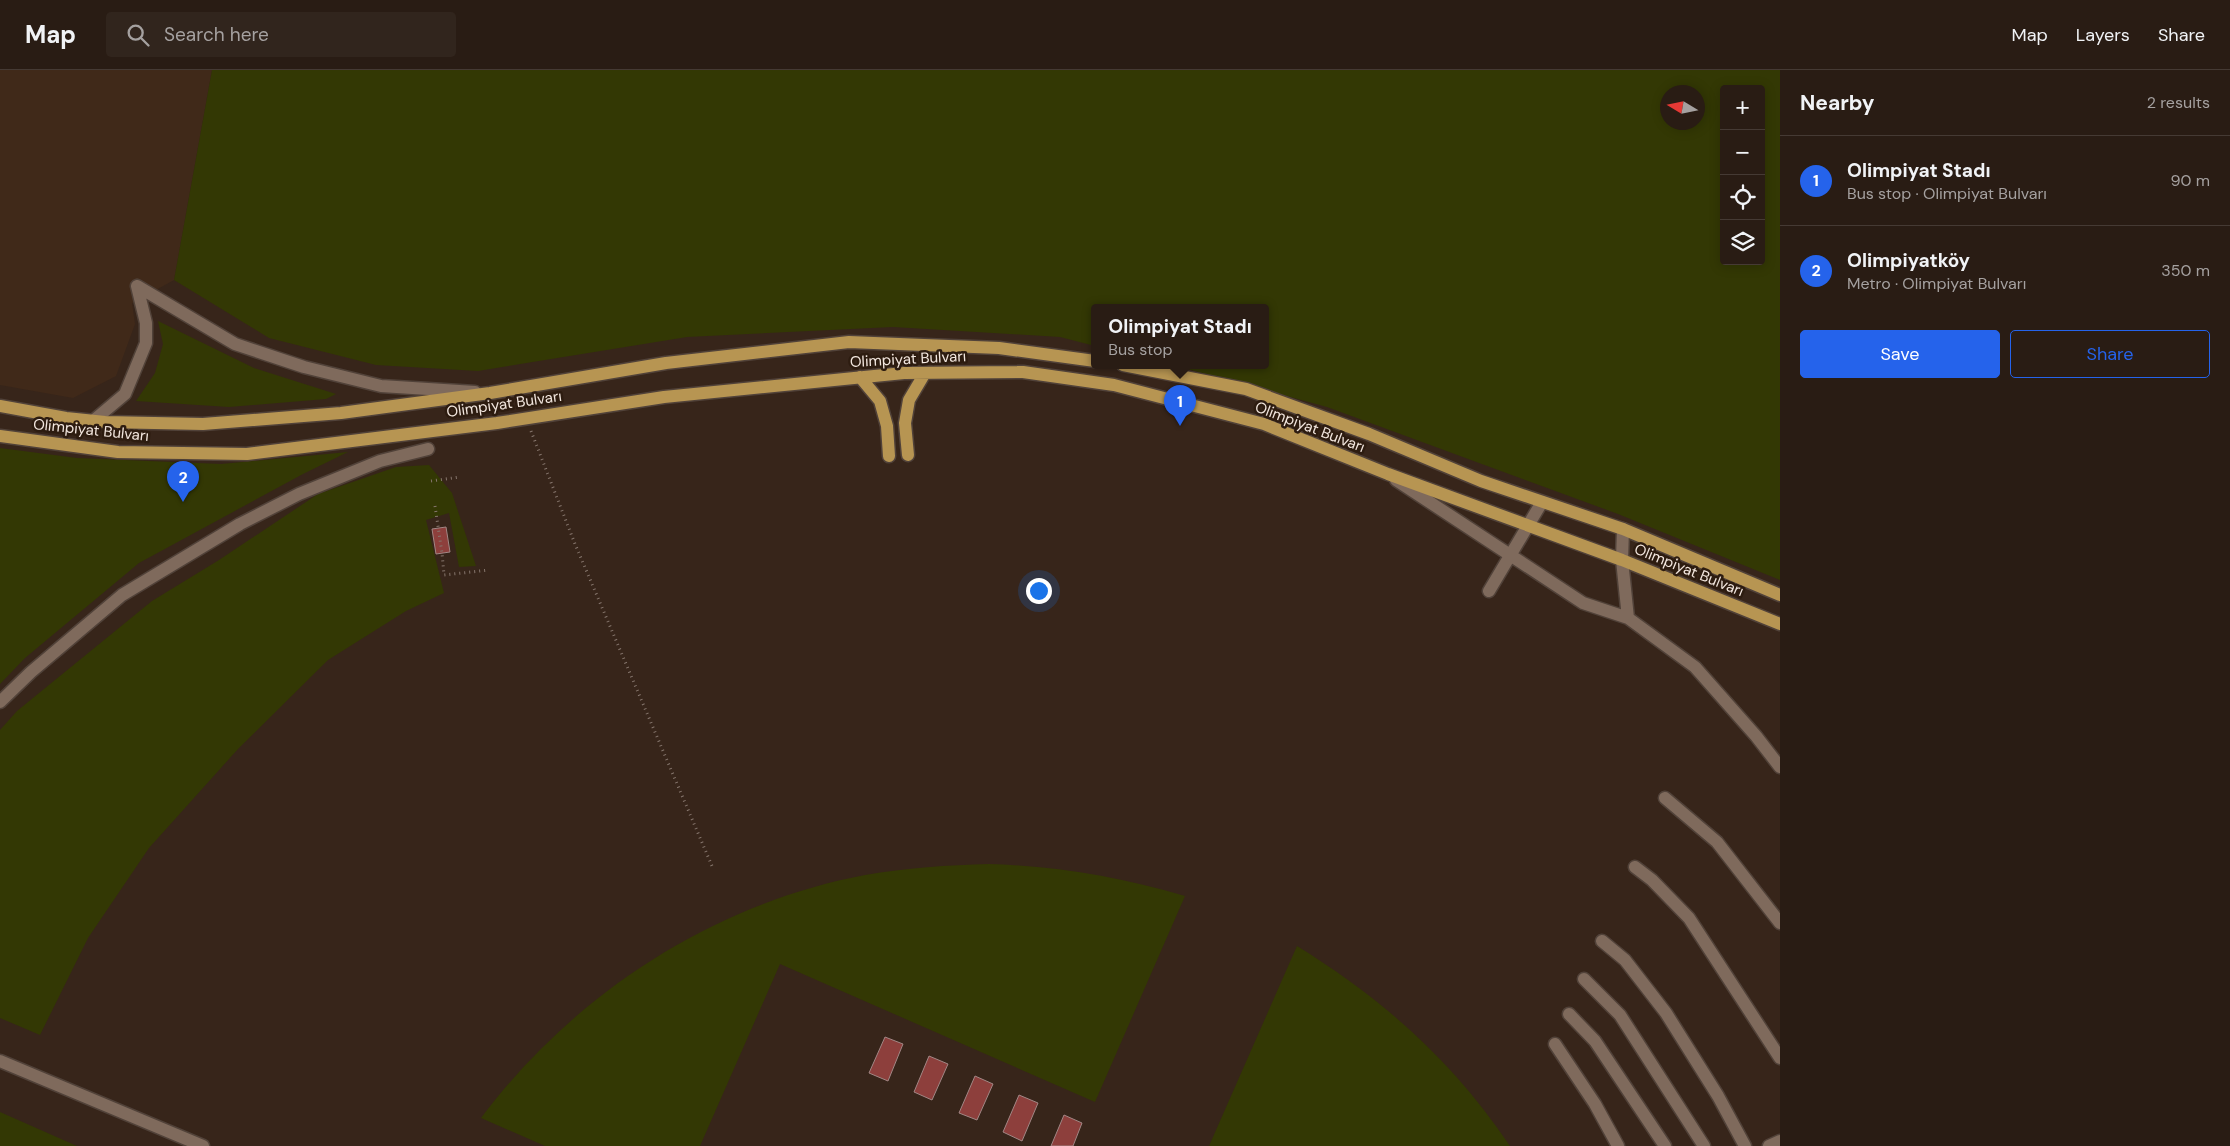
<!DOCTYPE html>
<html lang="en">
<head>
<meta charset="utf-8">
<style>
  :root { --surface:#291c14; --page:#31251d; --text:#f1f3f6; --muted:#a5a1a0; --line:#453a34; --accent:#2563eb }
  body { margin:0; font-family:"DM Sans",sans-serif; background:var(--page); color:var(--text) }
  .controls { position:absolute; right:15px; top:15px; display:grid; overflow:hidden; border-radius:5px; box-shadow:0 2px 12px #0003 }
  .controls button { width:45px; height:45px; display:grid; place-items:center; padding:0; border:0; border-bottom:1px solid var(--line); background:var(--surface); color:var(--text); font:25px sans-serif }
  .compass { position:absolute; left:1660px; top:15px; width:45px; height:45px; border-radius:50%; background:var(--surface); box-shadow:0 2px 12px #0003; rotate:280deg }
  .you { position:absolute; left:1038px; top:520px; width:18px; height:18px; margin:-12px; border:4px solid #fff; border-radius:50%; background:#1a73e8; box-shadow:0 0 0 8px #1a73e833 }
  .badge { display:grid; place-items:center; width:32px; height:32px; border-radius:50%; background:var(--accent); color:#fff; font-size:16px; font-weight:700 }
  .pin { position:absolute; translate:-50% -41px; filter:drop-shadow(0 1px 2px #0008) }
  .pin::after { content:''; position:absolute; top:26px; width:18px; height:15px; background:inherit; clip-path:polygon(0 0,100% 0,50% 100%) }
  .popup { position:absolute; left:1091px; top:234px; width:178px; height:65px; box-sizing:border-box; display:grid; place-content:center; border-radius:5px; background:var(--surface); filter:drop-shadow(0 1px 4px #0005); font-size:16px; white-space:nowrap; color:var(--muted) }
  .popup b { font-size:19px; color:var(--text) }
  .popup::after { content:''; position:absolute; left:50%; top:100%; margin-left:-10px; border:10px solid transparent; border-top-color:var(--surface) }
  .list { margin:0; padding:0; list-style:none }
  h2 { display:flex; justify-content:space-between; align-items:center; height:65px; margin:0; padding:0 20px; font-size:21px }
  h2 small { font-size:16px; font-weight:400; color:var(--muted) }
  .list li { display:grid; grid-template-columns:32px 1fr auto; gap:15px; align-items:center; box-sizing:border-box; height:90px; padding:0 20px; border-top:1px solid var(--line) }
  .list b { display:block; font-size:19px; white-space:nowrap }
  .list p { margin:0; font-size:16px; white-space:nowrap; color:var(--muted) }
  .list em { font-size:16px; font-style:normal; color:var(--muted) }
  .actions { display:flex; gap:10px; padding:15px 20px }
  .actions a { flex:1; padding:11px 0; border:1px solid var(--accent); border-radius:5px; text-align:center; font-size:18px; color:var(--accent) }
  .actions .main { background:var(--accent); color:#fff }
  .icon { flex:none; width:28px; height:28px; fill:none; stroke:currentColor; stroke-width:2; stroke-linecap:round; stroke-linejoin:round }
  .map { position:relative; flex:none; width:1780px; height:1076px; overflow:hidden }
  header { display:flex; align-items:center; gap:30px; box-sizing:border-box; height:70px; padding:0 25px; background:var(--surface); border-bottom:1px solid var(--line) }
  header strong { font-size:24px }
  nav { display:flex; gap:28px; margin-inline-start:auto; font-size:18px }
  .search { width:350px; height:45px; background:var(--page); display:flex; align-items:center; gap:12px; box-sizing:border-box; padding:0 18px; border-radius:5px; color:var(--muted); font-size:19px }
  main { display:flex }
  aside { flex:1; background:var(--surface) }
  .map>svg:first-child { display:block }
  .built { fill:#402919 }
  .green { fill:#333804; fill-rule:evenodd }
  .building { fill:#8d3f3c; stroke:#a28785 }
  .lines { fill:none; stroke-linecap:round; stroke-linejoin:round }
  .minor-casing { stroke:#514239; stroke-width:15 }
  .major-casing { stroke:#514239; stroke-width:15 }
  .path { stroke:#86766d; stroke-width:3; stroke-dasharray:1 4; stroke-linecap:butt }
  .minor { stroke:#7f6a5c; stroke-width:12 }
  .major { stroke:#b79552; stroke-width:12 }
  .labels { text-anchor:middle; stroke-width:5; stroke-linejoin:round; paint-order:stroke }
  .street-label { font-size:15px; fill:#f3e7df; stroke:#2d1c10 }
</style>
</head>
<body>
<header>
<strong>Map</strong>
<div class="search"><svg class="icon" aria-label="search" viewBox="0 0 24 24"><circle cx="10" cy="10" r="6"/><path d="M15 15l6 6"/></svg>Search here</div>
<nav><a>Map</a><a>Layers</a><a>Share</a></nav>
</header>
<main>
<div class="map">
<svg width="1780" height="1076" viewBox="0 0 1780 1076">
  <rect width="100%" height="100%" fill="#37251a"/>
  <path class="built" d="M0 0H212L174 210 132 233 135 254 116 306 73 328 0 315Z"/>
  <path class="green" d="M212 0H1780V510L1618 444 1327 337 1173 295H1265V237H1095V276L1060 267 893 257 687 267 478 301 376 295 269 268 174 210ZM1724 19H1761V191H1724ZM1668 22H1698V52H1668Z
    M158 251 254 298 336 324 326 329 229 337 136 331 155 303 163 274Z
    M0 378 77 388 221 394 348 382 303 404 139 493 25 588 0 614Z
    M429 395 452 423 476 496 459 497 449 443 426 450 444 523 406 541 328 590 238 679 149 778 88 868 40 965 0 948V660L17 641 152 531 219 490 318 424 396 397Z
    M989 794C1057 796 1120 807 1185 826L1095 1032 780 894 700 1076H545L481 1048C574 924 712 834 865 805 906 798 948 795 989 794Z
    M1297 876C1383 929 1453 991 1510 1076H1209Z
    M0 1042 77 1076H0Z"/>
  <path class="building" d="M446 457 450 482 436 484 432 459Z
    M885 967 903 974 888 1011 869 1003Z
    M929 986 948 994 932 1030 914 1022Z
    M975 1006 993 1014 977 1050 959 1043Z
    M1019 1025 1038 1033 1022 1071 1003 1062Z
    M1064 1045 1082 1053 1073 1076H1051Z"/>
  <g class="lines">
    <defs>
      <path id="minor" d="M137 216 235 274 304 297 381 316 475 322
        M93 351 125 324 146 273V253L137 216
        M1396 410 1583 533 1628 548 1695 597 1756 666 1780 697
        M1623 459 1622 490 1628 548
        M1489 521 1542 432
        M0 632 31 602 122 525 240 454 299 424 380 391 428 379
        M1665 728 1717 772 1780 853
        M1635 797 1652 810 1689 848 1780 988
        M1602 871 1625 890 1666 943 1718 1026 1745 1076
        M1584 909 1620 945 1704 1076
        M1569 944 1595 971 1665 1076
        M1555 974 1595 1034 1618 1076
        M0 991 203 1076
        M1769 1076 1780 1071"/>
      <path id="major" d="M1123 295 1246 319 1369 364 1481 411 1623 459 1780 525
        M860 307 880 331 887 356 889 386
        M0 336 66 348 105 352 203 354 341 343 490 323 666 293 849 272 999 278 1095 291
        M0 366 118 382 247 384 497 353 664 327 904 303 1023 302 1114 315 1264 354 1388 404 1622 490 1780 554
        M908 385 905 353 909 330 925 303"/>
    </defs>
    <use href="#minor" class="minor-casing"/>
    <use href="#major" class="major-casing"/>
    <path class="path" d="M531 361 575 474 712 796
      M431 411 460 407
      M435 436 442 483 444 505 489 500"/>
    <use href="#minor" class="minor"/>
    <use href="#major" class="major"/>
  </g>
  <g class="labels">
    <g class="street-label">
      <text transform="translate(908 289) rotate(-3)" y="5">Olimpiyat Bulvarı</text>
      <text transform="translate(504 334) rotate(-8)" y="5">Olimpiyat Bulvarı</text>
      <text transform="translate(1310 357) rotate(21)" y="5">Olimpiyat Bulvarı</text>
      <text transform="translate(91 360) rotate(6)" y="5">Olimpiyat Bulvarı</text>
      <text transform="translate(1689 500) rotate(22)" y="5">Olimpiyat Bulvarı</text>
    </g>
  </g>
</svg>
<div class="controls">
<button>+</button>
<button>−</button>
<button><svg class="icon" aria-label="locate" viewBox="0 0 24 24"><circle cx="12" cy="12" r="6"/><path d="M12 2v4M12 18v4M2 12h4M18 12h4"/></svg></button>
<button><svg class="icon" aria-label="layers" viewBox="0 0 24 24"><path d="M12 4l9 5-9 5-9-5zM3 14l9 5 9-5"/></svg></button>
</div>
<svg class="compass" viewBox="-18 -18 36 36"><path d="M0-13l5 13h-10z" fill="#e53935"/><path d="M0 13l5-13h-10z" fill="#a5a1a0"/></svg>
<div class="you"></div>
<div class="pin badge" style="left:1180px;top:356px">1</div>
<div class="popup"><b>Olimpiyat Stadı</b>Bus stop</div>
<div class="pin badge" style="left:183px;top:432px">2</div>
</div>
<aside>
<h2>Nearby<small>2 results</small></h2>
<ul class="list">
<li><span class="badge">1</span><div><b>Olimpiyat Stadı</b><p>Bus stop · Olimpiyat Bulvarı</p></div><em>90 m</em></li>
<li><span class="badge">2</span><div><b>Olimpiyatköy</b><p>Metro · Olimpiyat Bulvarı</p></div><em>350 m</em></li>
</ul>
<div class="actions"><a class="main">Save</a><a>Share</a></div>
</aside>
</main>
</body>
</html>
